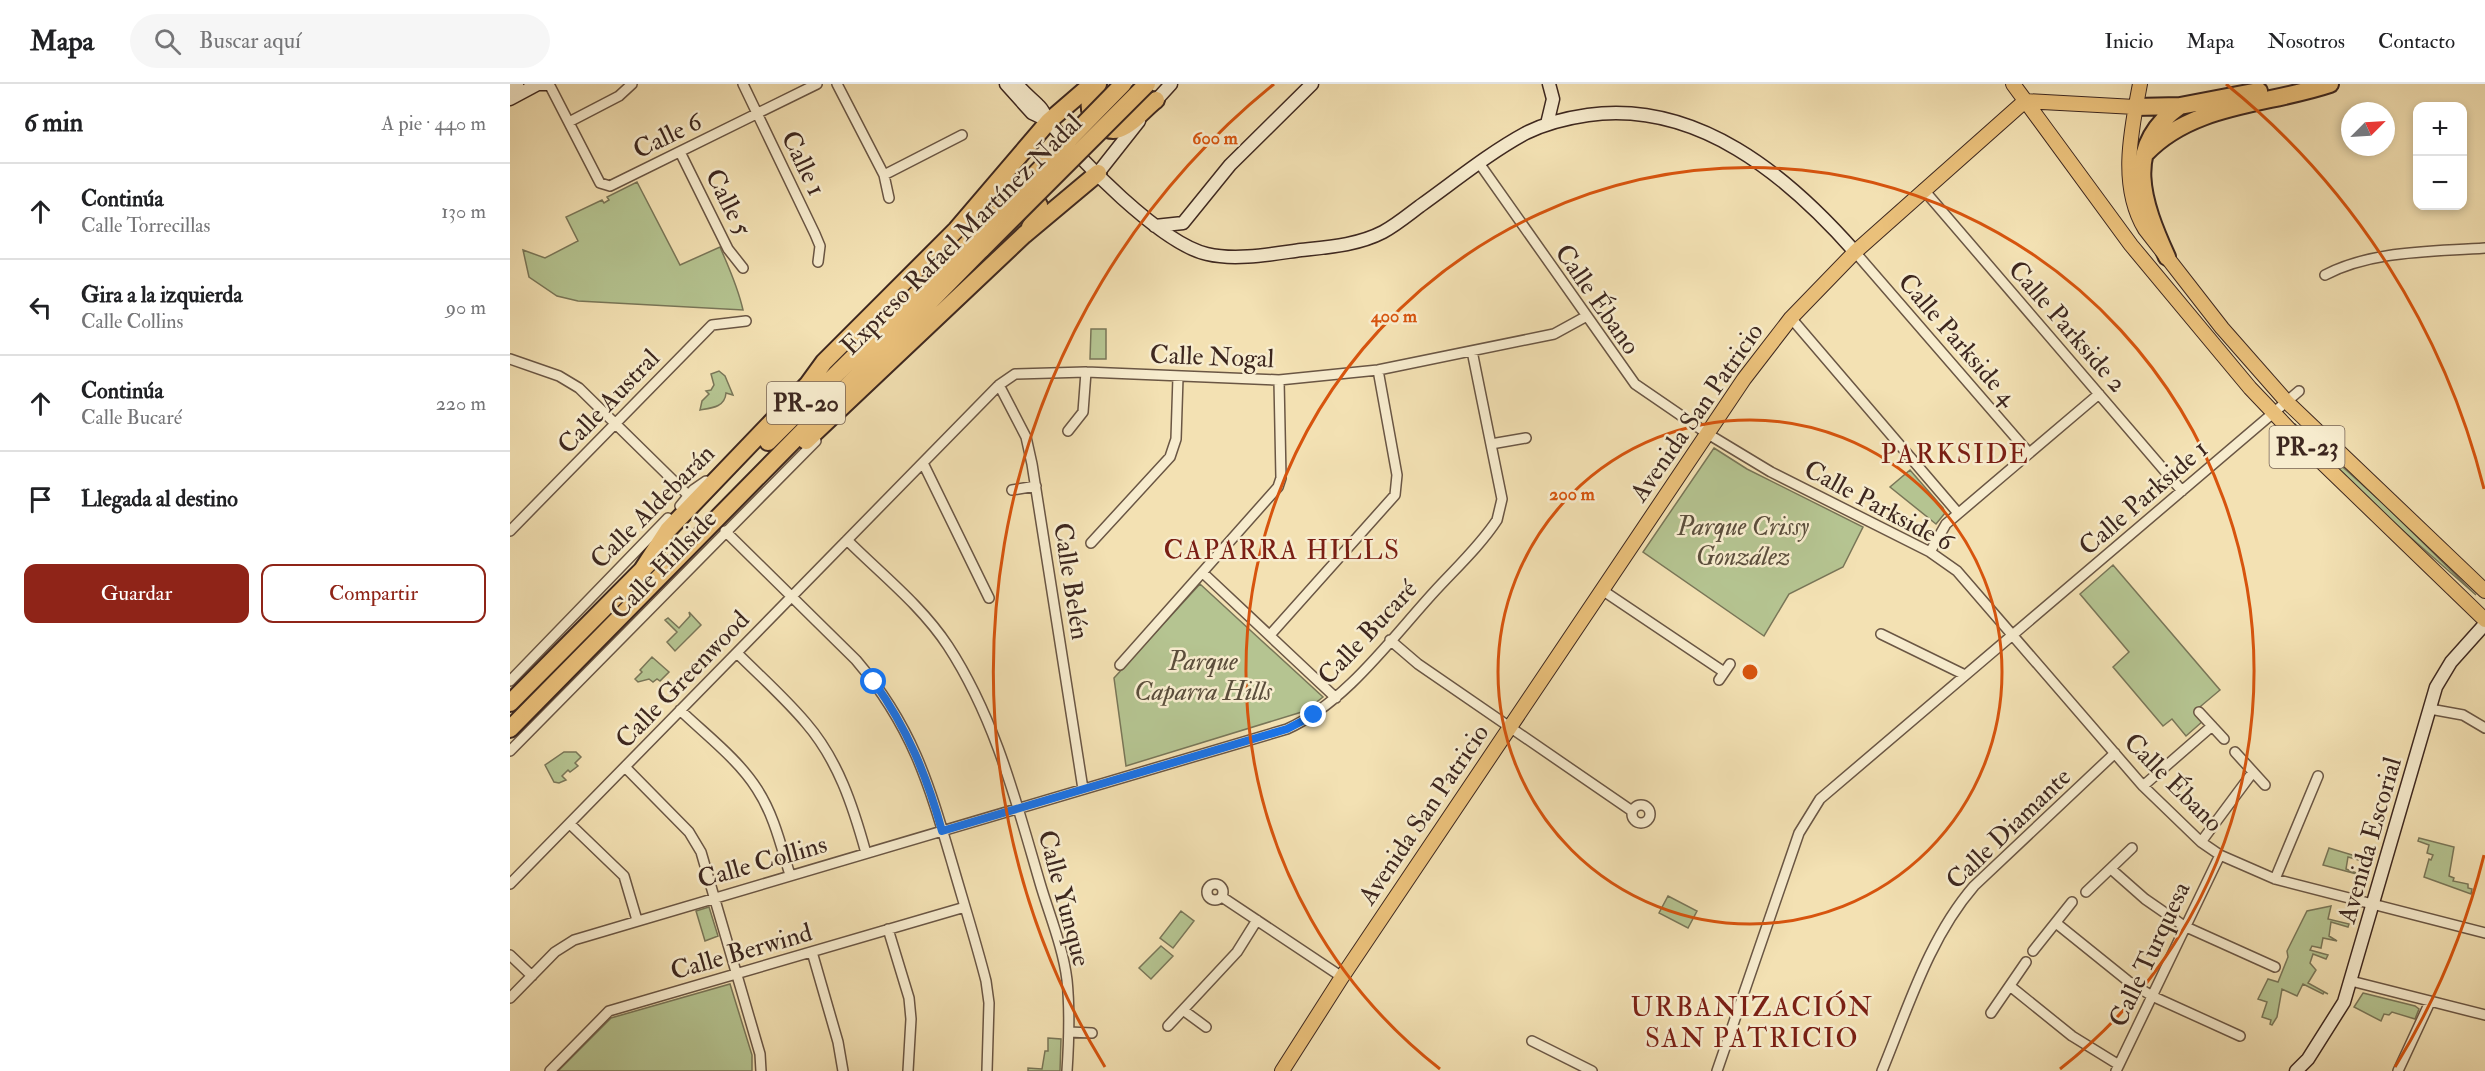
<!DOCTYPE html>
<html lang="es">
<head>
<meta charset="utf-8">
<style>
  :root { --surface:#fff; --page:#f6f6f6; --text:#202124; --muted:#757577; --line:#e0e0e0; --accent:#8f2418 }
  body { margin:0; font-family:"IM FELL Double Pica",serif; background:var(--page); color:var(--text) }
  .controls { position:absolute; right:18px; top:18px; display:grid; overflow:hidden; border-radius:12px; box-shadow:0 3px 9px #0003 }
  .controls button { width:54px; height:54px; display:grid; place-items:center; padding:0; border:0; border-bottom:2px solid var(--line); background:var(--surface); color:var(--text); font:30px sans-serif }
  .compass { position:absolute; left:1831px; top:18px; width:54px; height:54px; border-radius:50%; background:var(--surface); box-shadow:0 3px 9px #0003; rotate:66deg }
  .stop { position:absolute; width:18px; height:18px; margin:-14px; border:4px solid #1a73e8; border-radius:50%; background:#fff }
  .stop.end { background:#1a73e8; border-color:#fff; box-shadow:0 2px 6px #0008 }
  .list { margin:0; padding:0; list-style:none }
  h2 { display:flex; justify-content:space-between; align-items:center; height:78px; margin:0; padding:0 24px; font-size:26px }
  h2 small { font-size:20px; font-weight:400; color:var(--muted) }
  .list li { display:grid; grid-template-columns:39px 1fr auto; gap:18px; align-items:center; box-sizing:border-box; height:96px; padding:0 24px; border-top:2px solid var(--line) }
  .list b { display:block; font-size:22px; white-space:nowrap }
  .list p { margin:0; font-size:20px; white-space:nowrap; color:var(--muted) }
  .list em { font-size:20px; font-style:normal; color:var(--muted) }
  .actions { display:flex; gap:12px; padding:18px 24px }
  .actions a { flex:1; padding:14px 0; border:2px solid var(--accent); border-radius:12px; text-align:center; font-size:21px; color:var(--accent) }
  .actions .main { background:var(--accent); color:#fff }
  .icon { flex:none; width:33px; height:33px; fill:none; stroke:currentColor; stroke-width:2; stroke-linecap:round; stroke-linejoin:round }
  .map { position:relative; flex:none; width:1975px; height:987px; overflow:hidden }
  header { display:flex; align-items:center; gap:36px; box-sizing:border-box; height:84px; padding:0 30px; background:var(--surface); border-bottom:2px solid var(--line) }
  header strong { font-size:28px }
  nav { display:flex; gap:33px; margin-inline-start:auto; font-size:21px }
  .search { width:420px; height:54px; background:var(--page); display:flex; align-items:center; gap:15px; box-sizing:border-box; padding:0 21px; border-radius:33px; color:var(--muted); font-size:22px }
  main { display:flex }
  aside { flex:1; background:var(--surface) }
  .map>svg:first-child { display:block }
  .green { fill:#b5c491; stroke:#797658; stroke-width:1.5 }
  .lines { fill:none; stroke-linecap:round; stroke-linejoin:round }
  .street-casing { stroke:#6a5644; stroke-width:12 }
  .secondary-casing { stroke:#3d271f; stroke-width:15 }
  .primary-casing { stroke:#3d271f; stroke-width:16 }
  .highway-casing { stroke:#3d271f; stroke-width:20 }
  .street { stroke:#f7ecce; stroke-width:9 }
  .secondary { stroke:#f7ecce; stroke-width:12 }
  .primary { stroke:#eac07a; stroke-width:14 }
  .highway { stroke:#eac07a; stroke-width:16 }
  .highway-bridge-casing { stroke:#3d271f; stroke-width:20; stroke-linecap:butt }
  .highway-bridge { stroke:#eac07a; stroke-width:16 }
  .route { stroke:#1a73e8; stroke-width:8 }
  .ring { fill:none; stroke:#d7540e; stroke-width:3 }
  .labels { text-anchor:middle; stroke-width:5; stroke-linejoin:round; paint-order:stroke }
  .shield { fill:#f7ecce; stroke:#756254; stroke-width:1.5 }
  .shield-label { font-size:24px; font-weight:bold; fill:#3d271f }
  .street-label { font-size:26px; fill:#3d271f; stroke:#f7ecce }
  .park-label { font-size:26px; font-style:italic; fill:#5b4e3c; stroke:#f7ecce }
  .neighbourhood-label { font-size:27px; letter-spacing:1.5px; fill:#7a1f14; stroke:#f7ecce }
  .centre { fill:#d7540e; stroke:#f7ecce; stroke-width:3 }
  .ring-label { font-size:18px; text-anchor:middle; font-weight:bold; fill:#d7540e; stroke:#f7ecce; stroke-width:5; stroke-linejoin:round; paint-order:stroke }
</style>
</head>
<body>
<header>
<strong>Mapa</strong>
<div class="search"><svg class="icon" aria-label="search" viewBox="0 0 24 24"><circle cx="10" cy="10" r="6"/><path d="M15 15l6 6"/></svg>Buscar aquí</div>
<nav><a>Inicio</a><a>Mapa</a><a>Nosotros</a><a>Contacto</a></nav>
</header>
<main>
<aside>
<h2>6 min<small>A pie · 440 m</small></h2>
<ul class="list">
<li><svg class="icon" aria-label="ahead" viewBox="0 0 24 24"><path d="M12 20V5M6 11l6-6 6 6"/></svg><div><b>Continúa</b><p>Calle Torrecillas</p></div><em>130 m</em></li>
<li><svg class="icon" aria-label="left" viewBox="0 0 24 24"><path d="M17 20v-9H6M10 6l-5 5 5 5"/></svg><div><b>Gira a la izquierda</b><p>Calle Collins</p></div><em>90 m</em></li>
<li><svg class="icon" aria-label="ahead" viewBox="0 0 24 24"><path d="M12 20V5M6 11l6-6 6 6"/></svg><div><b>Continúa</b><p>Calle Bucaré</p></div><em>220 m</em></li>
<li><svg class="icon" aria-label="arrive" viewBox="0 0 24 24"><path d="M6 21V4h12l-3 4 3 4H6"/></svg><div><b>Llegada al destino</b></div></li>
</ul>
<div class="actions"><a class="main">Guardar</a><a>Compartir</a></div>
</aside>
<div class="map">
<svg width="1975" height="987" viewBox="0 0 1975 987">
  <rect width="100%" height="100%" fill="#f3e1b3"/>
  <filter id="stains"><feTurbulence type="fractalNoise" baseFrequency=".00333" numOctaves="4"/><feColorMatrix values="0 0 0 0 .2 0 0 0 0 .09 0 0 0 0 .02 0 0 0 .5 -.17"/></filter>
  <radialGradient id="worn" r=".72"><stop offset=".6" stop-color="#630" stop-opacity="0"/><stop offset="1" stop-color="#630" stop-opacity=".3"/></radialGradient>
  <path class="green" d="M127 98 170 181 210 163C219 184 228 203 233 226L68 217 47 212 19 193 13 166 35 174 68 157 56 133 92 116 94 119 99 116 97 113Z
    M581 245H596V275H580Z
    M209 287 215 292 223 311 216 309C215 323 202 324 190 326L192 317 199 310 196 307 201 306 204 301 201 290Z
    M1785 340 1877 423 1966 511 1874 430 1782 342Z
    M1204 364 1237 385 1353 443 1333 483 1279 510 1254 552 1133 468Z
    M1400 386 1433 424 1435 429 1426 440 1380 403Z
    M1603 481 1710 606 1685 627 1693 637 1676 652 1662 635 1653 642 1603 583 1619 568 1570 510Z
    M690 500 813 613 795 627 616 682 604 594Z
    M179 528 191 541 165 567 157 558 167 548 155 536 158 534 169 544 180 532Z
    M142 573 159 588 150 597 147 595 143 598 139 595 128 598 125 595 132 588 130 586Z
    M54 668H66L71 673 65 679 68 682 60 688 58 686 52 692 56 696 49 699 44 698 35 681Z
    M1909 754 1944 763 1939 792 1944 794 1943 797 1958 800V804L1962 805 1961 810 1914 793 1919 775 1921 776 1923 771 1917 769 1919 761 1908 757Z
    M1819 764 1859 776V779L1838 773 1836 785 1854 792 1813 781Z
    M1158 812 1187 827 1178 844 1149 829Z
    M1821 822 1818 835 1839 840 1838 843 1821 838 1819 852 1827 857 1813 854 1811 864 1802 862 1800 866 1818 871 1816 875 1803 870 1800 879 1806 886 1798 899 1818 910 1814 908 1813 910 1793 900 1787 912 1772 905 1767 933 1762 941 1760 940 1761 936 1752 933 1757 918 1748 915 1758 895 1768 898 1778 873 1777 867 1797 827Z
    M199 823 208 852 195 857 186 827Z
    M671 827 684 837 663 864 650 854Z
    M651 862 663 872 641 895 629 884Z
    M220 900 242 971V987H48L101 934Z
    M1853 909 1905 922 1909 925 1905 935 1882 928 1879 931 1874 930 1871 937 1844 923Z
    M538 954 551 955 550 987H518V984L532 985 535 967H538Z"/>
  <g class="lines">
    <defs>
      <path id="street" d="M39 0 90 99 100 102 307 0
        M233 0 305 150 310 162 308 178
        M327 0 374 91 379 114
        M59 38 109 12 122 0
        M170 68 218 165 233 184
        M969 79 1125 300 1198 350 1261 388 1420 468 1447 487 1633 702 1691 758 1710 771 1765 795 1975 849
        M374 91 452 51
        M1413 105 1672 407
        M1345 168 1519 369
        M1815 191C1863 166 1922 168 1975 164
        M1281 234 1448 429
        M0 275 49 292 69 304 178 411
        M489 301 516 353 522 380 573 705
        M558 347 573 328 576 288
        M981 360 1016 354
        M413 379 479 514
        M502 406 526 402
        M170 422 183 406 196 397
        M0 447 202 241 236 237
        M215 447 346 576C403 643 419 700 443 782 454 820 466 858 476 897L479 919 477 987
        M337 456C371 490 411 521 438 562 485 634 506 717 530 799 539 830 553 863 557 896 560 926 559 957 557 987
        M581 459 660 373 666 355 668 293
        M1420 468 1436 440 1589 310
        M693 489 826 614
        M1092 506 1214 588
        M1371 550 1455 591
        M760 551 885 411 887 391 868 286
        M880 556 908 580 1122 727
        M227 569C250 592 275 614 296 639 328 676 343 722 356 769
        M610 581 768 403 771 394 769 296
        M1209 596 1220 580
        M0 597 158 434
        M1920 625 1953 631 1975 644
        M170 626C196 651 228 675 247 705 264 731 271 762 280 791
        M1689 628 1714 655
        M0 667 306 357
        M1725 668 1755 701
        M115 683 179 748 191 768 250 970 251 987
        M1633 702 1702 642
        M1122 730a9 9 0 1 1 18 0a9 9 0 1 1-18 0Z
        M60 740 114 792 127 836
        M1691 758 1743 688
        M1601 785 1635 815 1674 842 1765 883
        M1765 795 1808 692
        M697 808a8 8 0 1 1 16 0a8 8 0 1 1-16 0Z
        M0 800 489 301 505 290 576 288 769 296 868 286 1044 250 1075 233
        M1576 808 1622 764
        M712 813 832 893
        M1546 839 1618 897 1642 912 1730 952
        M378 845 399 914 401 935 398 987
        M1523 867 1562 818
        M302 868 328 958 333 987
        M0 871 22 892
        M1841 897 1975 931
        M1500 902 1562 952 1609 981
        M0 914 45 868 64 856 777 645C835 619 881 555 924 508 945 485 970 462 987 436L992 415 962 267
        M673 926 696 943
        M1481 929 1516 878
        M658 942 727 868 747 836
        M559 948 582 949
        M1022 957 1082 987
        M40 987 99 927 455 823
        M1207 987 1289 749 1310 715 1789 307
        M1372 987C1398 924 1419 854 1464 802L1605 669
        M1606 987 1710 771
        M1888 987 1920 918"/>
      <path id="secondary" d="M496 0 522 29 539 37
        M507 0C513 8 521 14 528 21 533 25 535 32 539 37 568 75 652 160 697 170 726 177 762 170 791 166 819 163 848 161 873 148 886 141 898 131 910 122 945 97 979 69 1016 49 1036 39 1057 34 1078 31 1187 16 1277 91 1345 168
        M0 4 7 0
        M0 15 28 0H37
        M642 21 661 0
        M1037 40 1043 15 1039 0
        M588 89 629 37
        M645 142 673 139 720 81 802 0
        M1786 987 1798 975 1834 918 1926 603 1941 578 1975 540"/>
      <path id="primary" d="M1503 0 1621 161 1740 304 1798 365 1975 536
        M1630 0C1621 47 1609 102 1635 145L1712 244 1777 318 1975 507
        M772 987 832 893 1234 295 1281 234 1345 168 1515 17 1625 23"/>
      <path id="highway" d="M588 0C586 5 582 11 580 17 577 34 593 50 609 45 622 41 635 24 646 16
        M1625 23 1670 22 1749 7
        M1636 69C1684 19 1758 21 1820 0
        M481 107 498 99 517 104 529 121 527 132 520 143
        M1657 173C1633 120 1611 63 1670 22
        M296 357 514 151 588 89
        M258 358 462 155
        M132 486 158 446 298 300 314 278 446 146 539 37 582 0
        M0 619 139 479
        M0 645 472 165"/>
    </defs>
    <use href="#street" class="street-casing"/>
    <use href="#secondary" class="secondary-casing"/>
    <use href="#primary" class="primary-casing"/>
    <use href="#highway" class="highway-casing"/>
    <use href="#street" class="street"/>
    <use href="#secondary" class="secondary"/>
    <use href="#primary" class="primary"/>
    <use href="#highway" class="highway"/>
    <defs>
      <path id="highway-bridge" d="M462 155 613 0
        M472 165 637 0"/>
    </defs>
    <use href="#highway-bridge" class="highway-bridge-casing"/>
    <use href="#highway-bridge" class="highway-bridge"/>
  </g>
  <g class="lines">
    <path class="route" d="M364 598C397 644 417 692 432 747L777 645 804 631"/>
  </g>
  <g class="ring">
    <circle cx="1240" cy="588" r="252"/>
    <path d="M930 985A504 504 0 1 1 1550 985"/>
    <path d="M1974 771A756 756 0 0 1 1885 983M595 983A756 756 0 0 1 764 0M1716 0A756 756 0 0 1 1974 405"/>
  </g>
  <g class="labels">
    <g class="shield">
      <rect x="257" y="298" width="78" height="42" rx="4.5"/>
      <rect x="1759.5" y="342" width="75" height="42" rx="4.5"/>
    </g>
    <g class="shield-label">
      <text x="296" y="327">PR-20</text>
      <text x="1797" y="371">PR-23</text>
    </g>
    <g class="street-label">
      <text transform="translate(157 51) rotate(-26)" y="9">Calle 6</text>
      <text transform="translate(294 79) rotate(64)" y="9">Calle 1</text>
      <text transform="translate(219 118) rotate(63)" y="9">Calle 5</text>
      <text transform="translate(451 150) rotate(-45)" y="9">Expreso Rafael Martínez Nadal</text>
      <text transform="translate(1088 215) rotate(55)" y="9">Calle Ébano</text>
      <text transform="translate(1558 242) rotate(49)" y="9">Calle Parkside 2</text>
      <text transform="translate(1448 255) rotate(49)" y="9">Calle Parkside 4</text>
      <text transform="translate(702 272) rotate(2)" y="9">Calle Nogal</text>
      <text transform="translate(98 317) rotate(-46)" y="9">Calle Austral</text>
      <text transform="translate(1186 328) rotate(-55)" y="9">Avenida San Patricio</text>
      <text transform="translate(1633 413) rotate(-41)" y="9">Calle Parkside 1</text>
      <text transform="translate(1369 421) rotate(28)" y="9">Calle Parkside 6</text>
      <text transform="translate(142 422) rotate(-45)" y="9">Calle Aldebarán</text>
      <text transform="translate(153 480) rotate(-46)" y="9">Calle Hillside</text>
      <text transform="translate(562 497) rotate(81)" y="9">Calle Belén</text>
      <text transform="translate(857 548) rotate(-47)" y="9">Calle Bucaré</text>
      <text transform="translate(172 595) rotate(-46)" y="9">Calle Greenwood</text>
      <text transform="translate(1664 698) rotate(45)" y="9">Calle Ébano</text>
      <text transform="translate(913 730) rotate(-56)" y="9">Avenida San Patricio</text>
      <text transform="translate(1498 744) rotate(-44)" y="9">Calle Diamante</text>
      <text transform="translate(1859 756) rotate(-74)" y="9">Avenida Escorial</text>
      <text transform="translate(252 777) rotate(-16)" y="9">Calle Collins</text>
      <text transform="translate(555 814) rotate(75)" y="9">Calle Yunque</text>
      <text transform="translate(231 867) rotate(-16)" y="9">Calle Berwind</text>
      <text transform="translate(1639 870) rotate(-65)" y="9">Calle Turquesa</text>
    </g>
    <g class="park-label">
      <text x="1233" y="451">Parque Crissy<tspan x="1233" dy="30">González</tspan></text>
      <text x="693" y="586">Parque<tspan x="693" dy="30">Caparra Hills</tspan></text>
    </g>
    <g class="neighbourhood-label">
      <text x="1445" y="379">PARKSIDE</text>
      <text x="772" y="475">CAPARRA HILLS</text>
      <text x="1242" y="932">URBANIZACIÓN<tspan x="1242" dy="31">SAN PATRICIO</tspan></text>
    </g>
  </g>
  <circle cx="1240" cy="588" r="9" class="centre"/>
  <g class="ring-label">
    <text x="705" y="60">600 m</text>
    <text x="884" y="238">400 m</text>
    <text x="1062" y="416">200 m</text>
  </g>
  <rect width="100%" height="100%" filter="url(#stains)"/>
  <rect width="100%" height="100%" fill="url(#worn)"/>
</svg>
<div class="controls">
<button>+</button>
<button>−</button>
</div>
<svg class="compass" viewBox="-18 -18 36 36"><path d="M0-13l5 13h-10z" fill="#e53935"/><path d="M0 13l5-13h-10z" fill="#757577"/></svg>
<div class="stop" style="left:364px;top:598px"></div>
<div class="stop end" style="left:804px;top:631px"></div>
</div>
</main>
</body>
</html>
